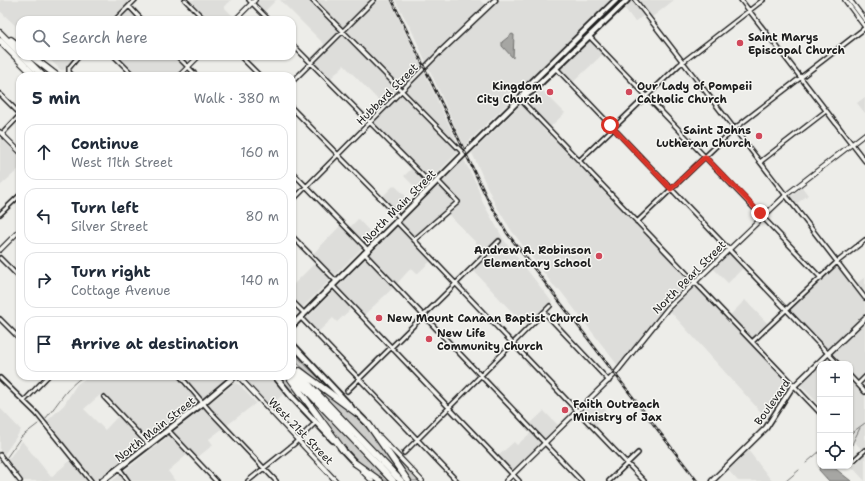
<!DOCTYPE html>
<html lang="en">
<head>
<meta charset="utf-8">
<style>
  :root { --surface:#fff; --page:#f2f2f3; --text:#1f2937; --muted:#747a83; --line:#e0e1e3 }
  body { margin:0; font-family:"Shantell Sans",sans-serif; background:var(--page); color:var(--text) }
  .controls { position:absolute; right:12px; bottom:12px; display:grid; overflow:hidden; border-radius:8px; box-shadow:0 1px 3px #0004 }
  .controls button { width:36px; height:36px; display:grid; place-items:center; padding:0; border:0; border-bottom:1px solid var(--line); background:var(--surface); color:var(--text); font:20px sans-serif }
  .stop { position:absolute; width:12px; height:12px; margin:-9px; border:3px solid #d93025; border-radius:50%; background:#fff }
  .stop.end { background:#d93025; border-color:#fff; box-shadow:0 1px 4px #0008 }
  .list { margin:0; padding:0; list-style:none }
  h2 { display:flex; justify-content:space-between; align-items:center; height:52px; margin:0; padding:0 16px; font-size:17px }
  h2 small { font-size:13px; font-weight:400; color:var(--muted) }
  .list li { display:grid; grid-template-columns:26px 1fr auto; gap:12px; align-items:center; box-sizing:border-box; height:56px; margin:0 8px 8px; padding:0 8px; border:1px solid var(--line); border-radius:12px }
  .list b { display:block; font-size:15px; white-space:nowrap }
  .list p { margin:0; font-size:13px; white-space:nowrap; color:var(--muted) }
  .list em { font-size:13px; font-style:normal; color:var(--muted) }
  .icon { flex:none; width:22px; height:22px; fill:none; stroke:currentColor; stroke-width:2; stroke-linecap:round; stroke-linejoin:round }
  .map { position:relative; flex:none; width:865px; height:481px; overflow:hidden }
  .search { position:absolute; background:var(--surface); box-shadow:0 1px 3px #0004; left:16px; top:16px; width:280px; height:44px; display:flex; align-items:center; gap:10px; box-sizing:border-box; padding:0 14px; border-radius:12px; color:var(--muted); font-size:15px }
  .panel { position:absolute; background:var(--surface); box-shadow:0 1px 3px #0004; left:16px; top:72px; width:280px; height:308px; border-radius:12px }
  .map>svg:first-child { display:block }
  .built { fill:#ddddda; fill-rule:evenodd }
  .green { fill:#cececb; stroke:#757574 }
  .water { fill:#a6a6a3; stroke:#6f6f6d }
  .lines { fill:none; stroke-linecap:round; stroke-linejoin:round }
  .stream { stroke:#6f6f6d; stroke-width:1 }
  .minor-casing { stroke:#1c1c1c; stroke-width:6 }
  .tertiary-casing { stroke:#1c1c1c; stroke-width:6 }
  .secondary-casing { stroke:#1c1c1c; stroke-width:7 }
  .primary-casing { stroke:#1c1c1c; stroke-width:8 }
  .motorway-casing { stroke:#1c1c1c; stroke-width:8 }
  .minor { stroke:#f6f6f2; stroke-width:3 }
  .tertiary { stroke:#f6f6f2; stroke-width:3.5 }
  .secondary { stroke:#f6f6f2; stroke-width:4 }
  .primary { stroke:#f6f6f2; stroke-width:4.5 }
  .motorway { stroke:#f6f6f2; stroke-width:5.5 }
  .rail-casing { stroke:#1c1c1c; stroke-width:2.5 }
  .rail { stroke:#f6f6f2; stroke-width:1; stroke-dasharray:3; stroke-linecap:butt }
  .route { stroke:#d93025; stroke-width:5 }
  .poi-dot { fill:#d1495b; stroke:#f6f6f2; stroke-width:1.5 }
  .labels { text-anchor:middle; stroke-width:3; stroke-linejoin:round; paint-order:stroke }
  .poi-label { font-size:11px; font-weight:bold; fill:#1c1c1c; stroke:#f6f6f2; text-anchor:start }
  .street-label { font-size:11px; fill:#1c1c1c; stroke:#f6f6f2 }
</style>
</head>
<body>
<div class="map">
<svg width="865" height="481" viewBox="0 0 865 481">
  <rect width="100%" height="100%" fill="#edede9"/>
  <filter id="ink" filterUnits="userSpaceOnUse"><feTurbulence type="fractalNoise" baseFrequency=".025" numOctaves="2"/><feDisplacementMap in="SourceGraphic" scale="8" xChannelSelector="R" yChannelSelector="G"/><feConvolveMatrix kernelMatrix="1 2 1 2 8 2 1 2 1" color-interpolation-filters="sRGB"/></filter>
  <g filter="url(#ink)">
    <path class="built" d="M0 0H131L125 6 139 20H20V30L0 11Z
      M190 0H231L224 7 234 17 231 20H209Z
      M258 0H276L264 12 255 3Z
      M280 0H390L457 142 458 152 419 191 404 176 415 165 374 123 387 109 344 65 330 79 310 59 324 44Z
      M395 0H480L489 9 498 0H614L464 146 412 31Z
      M631 0H674L651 18 647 13 635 22 623 6Z
      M589 39 603 54 569 86 555 72Z
      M46 56H77L65 70H61Z
      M117 56H173L184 67 176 76H136Z
      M539 87 565 113 550 127 542 128 571 157 691 282 662 311 619 367 559 289 557 290 511 230 495 204 472 153Z
      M865 97V113L857 103Z
      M0 137 20 157V168L0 186Z
      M464 160 476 183 483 203 504 240 552 302 526 327 474 271 489 256 447 213 417 239 434 258 417 274 411 268 393 288 364 315 355 305 337 322 333 318 318 332 306 319Z
      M394 185 410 200 398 212 383 196Z
      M802 187 808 195 796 204 790 197Z
      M358 219 374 236 292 318V286L315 263 310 257 341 225 346 231Z
      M729 253 743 268 728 283 713 268Z
      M837 266 853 286 865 277V314L824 353 786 313Z
      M699 282 730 315 745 300 771 327 756 342 794 382 769 421 669 310Z
      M865 322V453L850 437V364H820Z
      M820 364V405L799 384Z
      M85 376H229L203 398 95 481H17L5 464 22 441 51 477 71 460 43 425 64 405 77 384 87 378ZM100 395 119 415 105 430 84 409Z
      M273 376 285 392 270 407 245 380 244 377Z
      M235 383 240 385 256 403 209 439 213 445 194 460 188 454 168 471 175 481H112Z
      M596 399 609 414 595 426 582 412Z
      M0 408 21 430 1 459 0 458Z
      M544 411 558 425 512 470 498 456 514 442 517 445 535 429 530 424Z
      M748 450 772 481H738L728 470Z
      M865 454V481L852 467Z"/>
    <path class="green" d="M292 351C309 370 327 385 345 403L292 359Z
      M277 376H284L295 388 330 436 291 394Z
      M305 377 358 418 371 433 403 479Z
      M303 391 388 481C362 481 317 412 303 391Z
      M387 446 420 481H411Z"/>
    <path class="water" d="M512 34 514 35 513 58 502 46V42Z
      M820 464V466H832L851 481H829L819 470Z"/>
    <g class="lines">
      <path class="stream" d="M46 418C59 403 67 386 84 376
        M850 434 865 423
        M850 454 853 442 860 428
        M7 457 21 437 38 424
        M0 462 1 461
        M806 463 820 451
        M786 481 799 470"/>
      <defs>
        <path id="minor" d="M185 0 205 20
          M249 0 269 20
          M312 0 464 154
          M635 0 865 298
          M741 0 865 161
          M129 6 142 20
          M115 20 135 0
          M589 36 821 278
          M292 44 432 185
          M114 56 134 76
          M177 56 197 76
          M240 56 260 76
          M556 68 838 364
          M73 76 69 72V68L79 56
          M292 82 374 0
          M0 94 20 114
          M520 99 820 413
          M292 108 400 218
          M2 134 20 115
          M579 161 679 65 763 0
          M760 162 826 111
          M292 172 368 250
          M292 201 440 52
          M0 214 20 195
          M396 221 644 481
          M637 222 734 129 865 28
          M292 236 336 281
          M414 240 458 202 437 180
          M364 253 581 481
          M0 258 20 278
          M332 285 519 481
          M292 301 304 313
          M544 312 609 381
          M301 318 457 481
          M0 319 20 339
          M752 342 837 262 865 240
          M180 376 209 410 276 481
          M850 376 865 392
          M0 378 37 414 91 481
          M858 384 865 377
          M347 391 499 241
          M104 397 149 445
          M24 401 48 376
          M168 430 216 481
          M404 453 550 306
          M0 455 20 481
          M854 460 865 450
          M119 468 128 481
          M248 481 294 444 316 422
          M609 481 638 453"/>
        <path id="tertiary" d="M845 0 865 27
          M850 0 865 20
          M235 20 255 0
          M179 76 199 56
          M0 132 20 152
          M0 250 20 230
          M238 376 336 481
          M380 437 422 481
          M362 471 372 481
          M506 481 615 374 668 308 786 195 865 134"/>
        <path id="secondary" d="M440 52 495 0
          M712 481 766 428 791 389 865 318"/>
        <path id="primary" d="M521 98 528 86 616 0
          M292 326 465 153 520 99 532 91 627 0
          M292 344 351 407
          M275 376 292 397 333 440
          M356 412 369 425
          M341 448 355 463
          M102 481 203 403 235 376"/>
        <path id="motorway" d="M0 33 20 53
          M11 40 20 47
          M0 41 35 76
          M23 56 43 76
          M31 56 57 76
          M292 367 401 481
          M300 371 358 414
          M292 375 393 481
          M290 378 343 450
          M369 425 408 481
          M355 463 380 481"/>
      </defs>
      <use href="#minor" class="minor-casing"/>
      <use href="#tertiary" class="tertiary-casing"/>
      <use href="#secondary" class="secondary-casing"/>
      <use href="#primary" class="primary-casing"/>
      <use href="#motorway" class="motorway-casing"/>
      <use href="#minor" class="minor"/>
      <use href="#tertiary" class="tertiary"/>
      <use href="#secondary" class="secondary"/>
      <use href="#primary" class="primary"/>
      <use href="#motorway" class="motorway"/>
      <defs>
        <path id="rail" d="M392 0 487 198 507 233 697 481"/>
      </defs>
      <use href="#rail" class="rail-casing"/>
      <use href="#rail" class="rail"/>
    </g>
  </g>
  <g class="lines" filter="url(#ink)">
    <path class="route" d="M610 125 671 189 705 157 760 213"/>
  </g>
  <g class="poi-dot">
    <circle cx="740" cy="43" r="4"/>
    <circle cx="550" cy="92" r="4"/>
    <circle cx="629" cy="92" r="4"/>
    <circle cx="759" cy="136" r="4"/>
    <circle cx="599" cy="256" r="4"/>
    <circle cx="379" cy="318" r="4"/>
    <circle cx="429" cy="339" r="4"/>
    <circle cx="565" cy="410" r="4"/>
  </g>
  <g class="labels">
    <g class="poi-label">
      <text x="748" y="41">Saint Marys<tspan x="748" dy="13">Episcopal Church</tspan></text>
      <text x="542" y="90" text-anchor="end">Kingdom<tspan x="542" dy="13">City Church</tspan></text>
      <text x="637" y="90">Our Lady of Pompeii<tspan x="637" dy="13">Catholic Church</tspan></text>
      <text x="751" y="134" text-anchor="end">Saint Johns<tspan x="751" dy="13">Lutheran Church</tspan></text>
      <text x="591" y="254" text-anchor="end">Andrew A. Robinson<tspan x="591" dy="13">Elementary School</tspan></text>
      <text x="387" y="322">New Mount Canaan Baptist Church</text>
      <text x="437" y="337">New Life<tspan x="437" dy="13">Community Church</tspan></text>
      <text x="573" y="408">Faith Outreach<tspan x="573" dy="13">Ministry of Jax</tspan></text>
    </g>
    <g class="street-label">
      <text transform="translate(387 94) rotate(-45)" y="4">Hubbard Street</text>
      <text transform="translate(399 206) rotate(-45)" y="4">North Main Street</text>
      <text transform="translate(689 277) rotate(-45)" y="4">North Pearl Street</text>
      <text transform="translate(772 402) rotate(-55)" y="4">Boulevard</text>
      <text transform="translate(155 429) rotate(-38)" y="4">North Main Street</text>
      <text transform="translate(301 431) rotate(46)" y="4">West 21st Street</text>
    </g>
  </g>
</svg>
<div class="controls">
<button>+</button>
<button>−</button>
<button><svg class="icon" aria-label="locate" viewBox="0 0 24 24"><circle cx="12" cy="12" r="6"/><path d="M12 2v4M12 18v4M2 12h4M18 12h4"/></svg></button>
</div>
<div class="stop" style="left:610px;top:125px"></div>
<div class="stop end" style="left:760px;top:213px"></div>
<div class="search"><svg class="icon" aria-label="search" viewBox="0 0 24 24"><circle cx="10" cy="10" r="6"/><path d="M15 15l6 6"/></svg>Search here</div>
<section class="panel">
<h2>5 min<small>Walk · 380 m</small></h2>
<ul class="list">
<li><svg class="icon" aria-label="ahead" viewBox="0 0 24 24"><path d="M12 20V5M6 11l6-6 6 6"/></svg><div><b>Continue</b><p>West 11th Street</p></div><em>160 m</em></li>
<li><svg class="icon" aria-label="left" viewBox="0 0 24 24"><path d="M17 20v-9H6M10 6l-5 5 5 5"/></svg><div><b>Turn left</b><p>Silver Street</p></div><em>80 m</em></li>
<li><svg class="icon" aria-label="right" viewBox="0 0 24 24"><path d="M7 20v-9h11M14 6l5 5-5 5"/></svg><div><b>Turn right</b><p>Cottage Avenue</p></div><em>140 m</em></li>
<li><svg class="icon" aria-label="arrive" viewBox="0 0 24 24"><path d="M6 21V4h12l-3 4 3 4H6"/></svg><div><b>Arrive at destination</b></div></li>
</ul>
</section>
</div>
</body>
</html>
